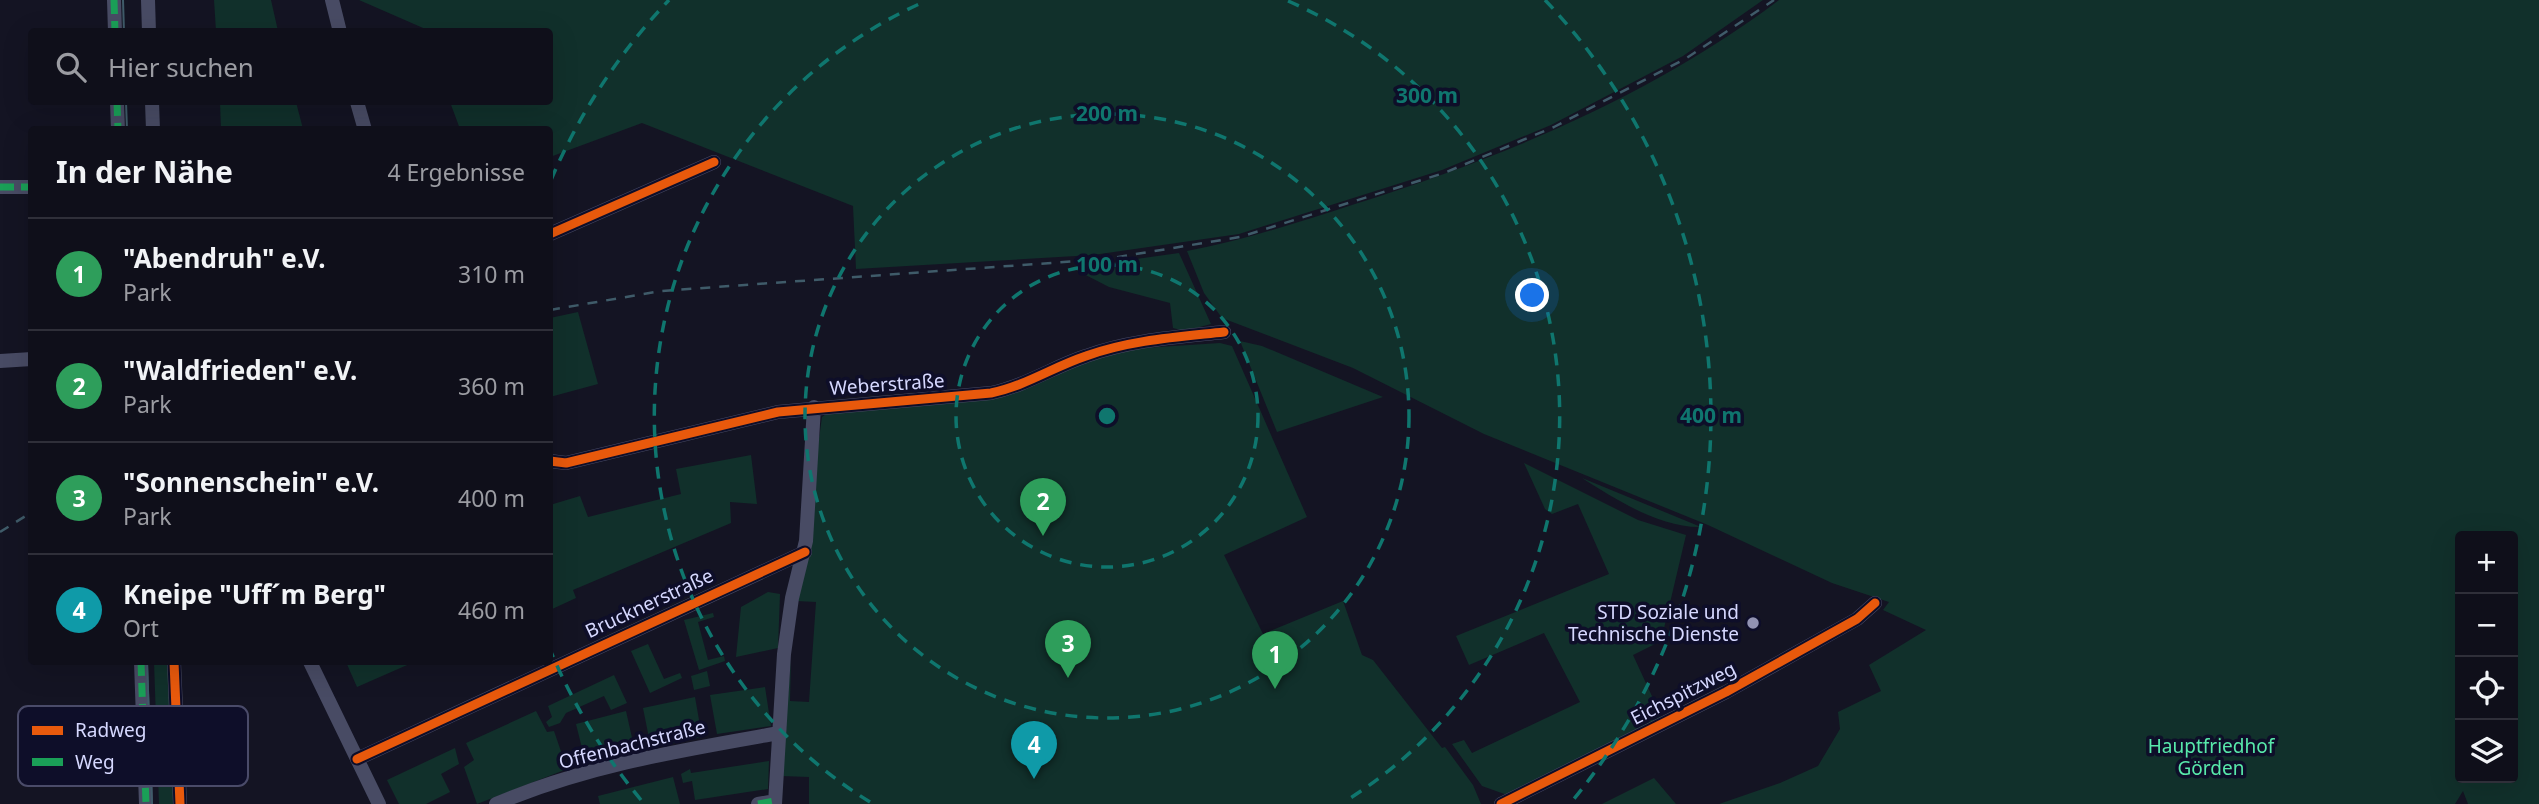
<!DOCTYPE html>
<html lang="de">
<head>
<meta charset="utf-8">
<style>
  :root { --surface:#0f0f1a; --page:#1d1d27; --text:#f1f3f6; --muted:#9b9ca2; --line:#2f2f39; --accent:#9293b2 }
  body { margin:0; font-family:"Noto Sans",sans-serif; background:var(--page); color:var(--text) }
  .controls { position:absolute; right:21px; bottom:21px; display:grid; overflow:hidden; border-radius:7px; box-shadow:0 7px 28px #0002 }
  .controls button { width:63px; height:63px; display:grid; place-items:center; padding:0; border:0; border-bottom:2px solid var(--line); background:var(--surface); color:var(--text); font:35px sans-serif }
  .you { position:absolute; left:1533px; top:296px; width:24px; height:24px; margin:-18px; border:5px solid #fff; border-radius:50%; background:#1a73e8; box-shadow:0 0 0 10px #1a73e833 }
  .badge { display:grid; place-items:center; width:46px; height:46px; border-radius:50%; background:var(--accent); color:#fff; font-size:23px; font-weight:700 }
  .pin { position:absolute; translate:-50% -58px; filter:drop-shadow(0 2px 4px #0008) }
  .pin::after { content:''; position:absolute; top:37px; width:24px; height:21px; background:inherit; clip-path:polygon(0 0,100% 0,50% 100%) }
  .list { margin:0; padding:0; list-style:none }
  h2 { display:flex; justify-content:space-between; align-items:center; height:91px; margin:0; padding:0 28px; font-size:30px }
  h2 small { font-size:23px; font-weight:400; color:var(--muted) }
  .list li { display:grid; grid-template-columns:46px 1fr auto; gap:21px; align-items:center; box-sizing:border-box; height:112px; padding:0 28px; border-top:2px solid var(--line) }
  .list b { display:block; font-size:26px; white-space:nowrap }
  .list p { margin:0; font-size:23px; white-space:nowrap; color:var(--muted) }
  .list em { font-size:23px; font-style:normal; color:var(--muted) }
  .icon { flex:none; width:38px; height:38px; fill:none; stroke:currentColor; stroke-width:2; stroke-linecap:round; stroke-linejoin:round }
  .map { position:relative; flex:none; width:2539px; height:804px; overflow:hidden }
  .search { position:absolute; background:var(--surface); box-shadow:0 7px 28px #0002; left:28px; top:28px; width:525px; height:77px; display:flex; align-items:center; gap:18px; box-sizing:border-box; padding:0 24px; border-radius:7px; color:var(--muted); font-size:26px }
  .panel { position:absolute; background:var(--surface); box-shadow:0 7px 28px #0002; left:28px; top:126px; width:525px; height:539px; border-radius:7px }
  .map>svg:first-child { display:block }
  .green { fill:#11302b; fill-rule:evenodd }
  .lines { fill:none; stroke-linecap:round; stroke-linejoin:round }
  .minor { stroke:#484b64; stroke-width:14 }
  .tram { stroke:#3f5b69; stroke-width:2 }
  .rail { stroke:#3f5b69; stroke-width:2.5; stroke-dasharray:10 9; stroke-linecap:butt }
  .quiet { stroke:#1a9f57; stroke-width:7; stroke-dasharray:14 7; stroke-linecap:butt }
  .cycleway-casing { stroke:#0e0e29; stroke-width:13 }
  .cycleway { stroke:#e8590c; stroke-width:9 }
  .ring { fill:none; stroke:#0f766e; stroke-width:3.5; stroke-dasharray:12 9 }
  .poi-dot { fill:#9293b2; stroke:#0e0e29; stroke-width:2.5 }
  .labels { text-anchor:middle; stroke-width:7; stroke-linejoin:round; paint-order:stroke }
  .street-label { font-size:19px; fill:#d6d8ff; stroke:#0e0e29 }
  .poi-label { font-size:19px; fill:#d6d8ff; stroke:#0e0e29; text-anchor:end }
  .park-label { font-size:19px; fill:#58e9ab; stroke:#0e0e29 }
  .key { fill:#0e0e29; stroke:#4a4b69; stroke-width:2 }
  .key-label { font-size:19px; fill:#d6d8ff }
  .centre { fill:#0f766e; stroke:#0e0e29; stroke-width:3.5 }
  .ring-label { font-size:21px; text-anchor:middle; font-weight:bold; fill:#0f766e; stroke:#0e0e29; stroke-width:7; stroke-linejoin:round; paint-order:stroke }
</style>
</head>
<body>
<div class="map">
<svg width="2539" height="804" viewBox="0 0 2539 804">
  <rect width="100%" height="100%" fill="#141423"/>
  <path class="green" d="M214 0H271L278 31H216Z
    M359 0H1763L1683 56 1551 125 1442 170 1239 234 1093 255 856 269 853 206 642 123 550 157V130L460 129 450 102H550V32L430 31Z
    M1779 0H2539V804H2468L2463 791 2455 804H1719L1780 783 1818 766 1840 729 1838 712 1881 691 1869 665 1926 630 1883 610 1889 602 1832 583 1708 525 1484 434 1353 368 1222 318 1204 293 1187 251C1245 240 1299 222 1355 204 1504 157 1653 95 1779 0ZM2460 536H2513V778H2460Z
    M220 102H296L303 129H221Z
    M1179 253 1211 324 1185 331 1173 328 1170 303 1109 287 1072 268Z
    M578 312 598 384 550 397V318Z
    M1240 341 1262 346 1383 397 1277 432Z
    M1220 343 1232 346 1307 517 1224 555 1263 634 1343 601 1362 655 1373 660 1442 748 1445 747 1473 785 1481 804H809V777L781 776 791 659 790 701 809 702 816 602 797 601 822 417 830 411 986 398 1075 364 1128 349Z
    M751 455 757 504 730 502 731 523 573 590 576 598 550 610V505L580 496 588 517 681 494 676 469Z
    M1524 463 1638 520 1686 535 1661 641 1633 655 1663 720 1510 796 1482 786 1452 744 1464 740 1472 753 1580 702 1544 633 1469 665 1456 636 1609 574 1578 504 1552 514 1545 509Z
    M1582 478 1701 527C1660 528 1615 499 1582 478Z
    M768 592 780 594 778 648 736 657 741 607Z
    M713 613 714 617 698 622 708 660 724 656 725 661 699 670 684 620Z
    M648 644 664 679 680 673 682 678 650 693 631 651Z
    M154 662H168L174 804H159Z
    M346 662H414L357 687Z
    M707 671 710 686 694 690 691 676Z
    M614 675 627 703 611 710 604 696 566 713 560 723 549 727 546 722 552 717 548 706Z
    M765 687 771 726 717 734 710 695Z
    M695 697 702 737 651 748 643 708Z
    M536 711 547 732 554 731 567 769 477 804 464 767 474 760 466 743Z
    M626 711 635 751 586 764 576 724Z
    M455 748 459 764 441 774 450 792 426 804H399L387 780Z
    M769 761 768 789 695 800 692 781 683 783 681 774 690 769 691 773Z
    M673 777 680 804H600L598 796Z
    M1654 778 1676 804H1602Z"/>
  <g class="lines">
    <path class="minor" d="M114 0 115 32
      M148 0 149 32
      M332 0 340 32
      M117 102 118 130
      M152 102 153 130
      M357 102 365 130
      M0 187H32
      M550 234 714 162
      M0 361 32 359
      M550 461 566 463 778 412 991 393C1025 386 1053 367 1086 356 1130 340 1178 337 1224 332
      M141 662 146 804
      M174 662 180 804
      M310 662 379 804
      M357 759 805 552
      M496 804C587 765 683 750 779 733
      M758 804 775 801
      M775 804 784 654 792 598 806 541 814 407
      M1501 804 1726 692 1857 619 1875 603"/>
    <path class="tram" d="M123 0 124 32
      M126 102 127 130
      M147 662 152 804"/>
    <path class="rail" d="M550 310 661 291 1106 259 1240 237 1444 173 1554 127 1685 59 1774 0
      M0 532 32 512"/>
    <path class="quiet" d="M114 0 115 32
      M117 102 118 130
      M0 187H32
      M141 662 146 804
      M758 804 775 801"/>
    <defs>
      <path id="cycleway" d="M550 234 714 162
        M550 461 566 463 778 412 991 393C1025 386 1053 367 1086 356 1130 340 1178 337 1224 332
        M174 662 180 804
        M357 759 805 552
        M1501 804 1726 692 1857 619 1875 603"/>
    </defs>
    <use href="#cycleway" class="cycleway-casing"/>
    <use href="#cycleway" class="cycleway"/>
  </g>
  <g class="ring">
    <circle cx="1107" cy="416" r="151"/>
    <circle cx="1107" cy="416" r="302"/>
    <path d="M870 802A453 453 0 0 1 926 1M1288 1A453 453 0 0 1 1344 802"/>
    <path d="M641 800A604 604 0 0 1 551 652M551 180A604 604 0 0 1 669 0M1545 0A604 604 0 0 1 1573 800"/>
  </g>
  <circle class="poi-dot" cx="1753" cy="623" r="7"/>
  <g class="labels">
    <g class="street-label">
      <text transform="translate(887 384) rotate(-4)" y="7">Weberstraße</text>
      <text transform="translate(649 603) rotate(-25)" y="7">Brucknerstraße</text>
      <text transform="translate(1683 693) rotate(-27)" y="7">Eichspitzweg</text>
      <text transform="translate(632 744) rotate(-14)" y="7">Offenbachstraße</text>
    </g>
    <g class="poi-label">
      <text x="1739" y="619">STD Soziale und<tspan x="1739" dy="22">Technische Dienste</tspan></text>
    </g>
    <g class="park-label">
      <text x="2211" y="753">Hauptfriedhof<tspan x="2211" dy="22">Görden</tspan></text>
    </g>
  </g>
  <rect x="18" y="706" width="230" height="80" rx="10" class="key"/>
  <rect x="32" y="726" width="31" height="9" fill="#e8590c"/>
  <rect x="32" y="758" width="31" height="8" fill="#1a9f57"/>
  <g class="key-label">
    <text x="75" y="737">Radweg</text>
    <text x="75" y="769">Weg</text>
  </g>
  <circle cx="1107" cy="416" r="10" class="centre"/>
  <g class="ring-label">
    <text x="1427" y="103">300 m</text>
    <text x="1107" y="121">200 m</text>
    <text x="1107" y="272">100 m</text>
    <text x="1711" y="423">400 m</text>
  </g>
</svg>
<div class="controls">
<button>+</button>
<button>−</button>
<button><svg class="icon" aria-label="locate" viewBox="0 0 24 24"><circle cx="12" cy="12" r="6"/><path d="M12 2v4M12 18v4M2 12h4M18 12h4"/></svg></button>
<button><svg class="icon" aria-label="layers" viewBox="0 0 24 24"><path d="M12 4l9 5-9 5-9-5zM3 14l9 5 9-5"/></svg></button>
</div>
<div class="you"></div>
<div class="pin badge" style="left:1275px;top:689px;background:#2e9e5b">1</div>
<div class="pin badge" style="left:1043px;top:536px;background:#2e9e5b">2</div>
<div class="pin badge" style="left:1068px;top:678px;background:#2e9e5b">3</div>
<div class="pin badge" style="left:1034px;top:779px;background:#0f9aa8">4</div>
<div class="search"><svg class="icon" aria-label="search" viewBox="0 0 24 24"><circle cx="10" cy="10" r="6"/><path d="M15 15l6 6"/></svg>Hier suchen</div>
<section class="panel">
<h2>In der Nähe<small>4 Ergebnisse</small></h2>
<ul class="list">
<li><span class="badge" style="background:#2e9e5b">1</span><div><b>&quot;Abendruh&quot; e.V.</b><p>Park</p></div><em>310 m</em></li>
<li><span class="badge" style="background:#2e9e5b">2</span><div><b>&quot;Waldfrieden&quot; e.V.</b><p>Park</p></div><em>360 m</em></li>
<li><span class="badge" style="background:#2e9e5b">3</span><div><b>&quot;Sonnenschein&quot; e.V.</b><p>Park</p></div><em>400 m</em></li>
<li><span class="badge" style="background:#0f9aa8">4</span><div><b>Kneipe &quot;Uff´m Berg&quot;</b><p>Ort</p></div><em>460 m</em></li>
</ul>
</section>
</div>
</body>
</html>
